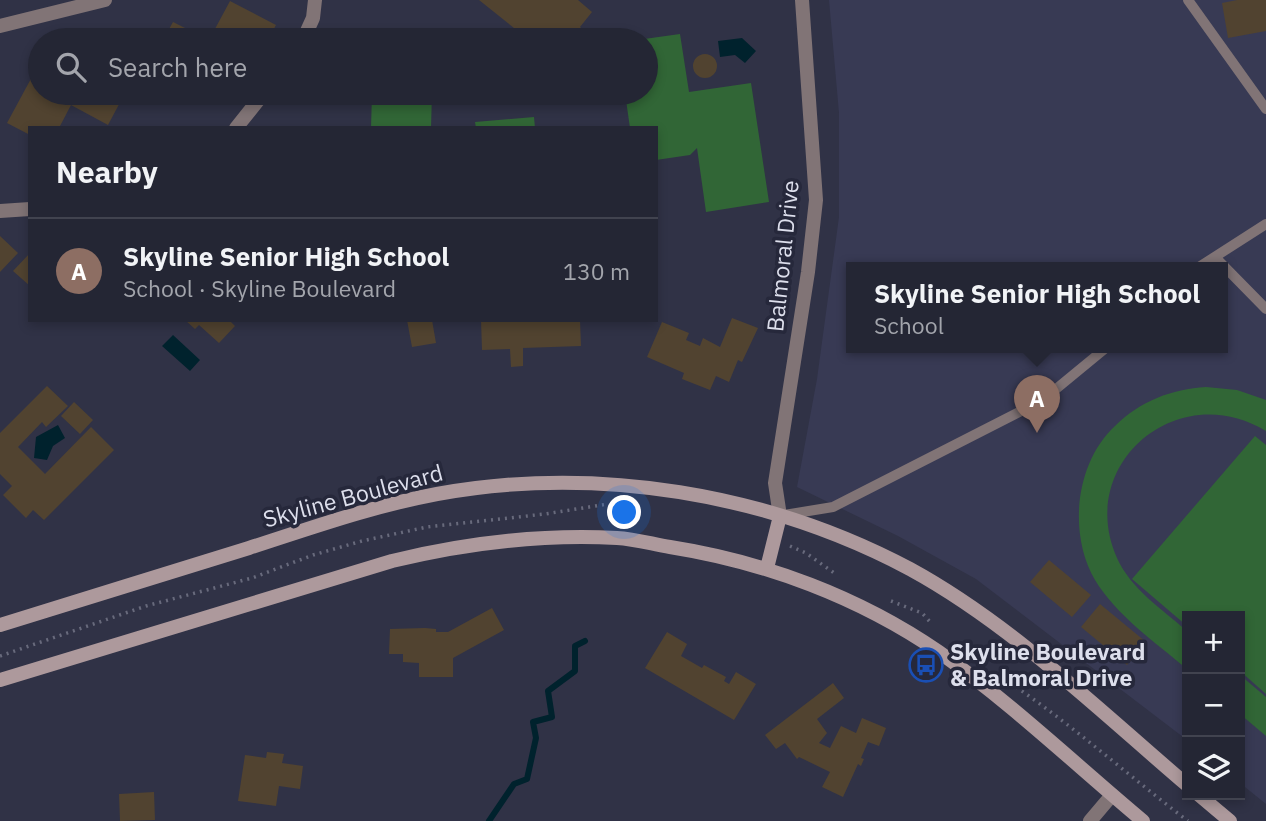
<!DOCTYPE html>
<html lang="en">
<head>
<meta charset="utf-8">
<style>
  :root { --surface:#242634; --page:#2c2e3c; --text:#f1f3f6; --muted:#a3a5ac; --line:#41434f; --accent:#95b2f1 }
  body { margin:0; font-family:"IBM Plex Sans",sans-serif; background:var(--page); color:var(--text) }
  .controls { position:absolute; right:21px; bottom:21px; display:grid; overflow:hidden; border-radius:0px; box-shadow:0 4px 10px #0003 }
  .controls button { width:63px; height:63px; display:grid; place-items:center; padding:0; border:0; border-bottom:2px solid var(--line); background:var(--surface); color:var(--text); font:35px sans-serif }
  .you { position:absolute; left:625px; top:513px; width:24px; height:24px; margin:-18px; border:5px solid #fff; border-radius:50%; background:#1a73e8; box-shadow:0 0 0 10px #1a73e833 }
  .badge { display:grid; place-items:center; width:46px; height:46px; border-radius:50%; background:var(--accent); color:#fff; font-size:23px; font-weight:700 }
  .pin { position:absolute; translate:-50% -58px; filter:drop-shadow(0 2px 4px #0008) }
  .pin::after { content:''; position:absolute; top:37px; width:24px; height:21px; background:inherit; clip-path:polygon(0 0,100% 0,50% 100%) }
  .popup { position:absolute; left:846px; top:262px; width:382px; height:91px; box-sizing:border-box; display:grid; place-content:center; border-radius:0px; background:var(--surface); filter:drop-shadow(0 2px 5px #0005); font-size:23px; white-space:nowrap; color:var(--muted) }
  .popup b { font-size:26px; color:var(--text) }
  .popup::after { content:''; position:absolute; left:50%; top:100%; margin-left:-14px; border:14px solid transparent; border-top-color:var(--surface) }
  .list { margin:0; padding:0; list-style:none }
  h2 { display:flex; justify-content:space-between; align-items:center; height:91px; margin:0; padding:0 28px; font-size:30px }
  h2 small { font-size:23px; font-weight:400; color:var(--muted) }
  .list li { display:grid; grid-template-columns:46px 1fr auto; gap:21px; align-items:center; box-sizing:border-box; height:105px; padding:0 28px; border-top:2px solid var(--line) }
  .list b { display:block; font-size:26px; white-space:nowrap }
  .list p { margin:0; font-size:23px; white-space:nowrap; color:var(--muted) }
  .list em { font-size:23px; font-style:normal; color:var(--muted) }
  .icon { flex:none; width:38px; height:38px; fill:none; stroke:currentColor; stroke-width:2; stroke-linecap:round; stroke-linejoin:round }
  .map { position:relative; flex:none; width:1266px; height:821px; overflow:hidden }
  .search { position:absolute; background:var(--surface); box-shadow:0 4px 10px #0003; left:28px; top:28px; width:630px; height:77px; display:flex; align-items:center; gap:18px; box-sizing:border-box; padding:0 24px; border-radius:38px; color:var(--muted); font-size:26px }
  .panel { position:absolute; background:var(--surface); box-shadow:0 4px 10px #0003; left:28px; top:126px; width:630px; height:196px; border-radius:0px }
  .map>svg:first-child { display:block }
  .built { fill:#383a54; fill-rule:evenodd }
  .green { fill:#316636 }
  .water { fill:#00222d }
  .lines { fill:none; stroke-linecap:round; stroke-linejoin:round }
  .stream { stroke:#00222d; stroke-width:6 }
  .building { fill:#514330 }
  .path { stroke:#686a7c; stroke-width:3.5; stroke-dasharray:2 5; stroke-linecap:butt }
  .lane { stroke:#817476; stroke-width:10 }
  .street { stroke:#817476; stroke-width:14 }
  .secondary { stroke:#ad999c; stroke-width:14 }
  .labels { text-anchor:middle; stroke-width:7; stroke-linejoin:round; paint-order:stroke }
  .street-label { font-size:23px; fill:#dddfec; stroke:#26283b }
  .poi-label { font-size:23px; font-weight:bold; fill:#dddfec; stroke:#26283b; text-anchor:start }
</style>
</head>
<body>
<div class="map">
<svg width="1266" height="821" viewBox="0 0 1266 821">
  <rect width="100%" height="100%" fill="#303246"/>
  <path class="built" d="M829 0H1266V804L1240 783V616H1187V740L976 579 898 536 797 487 817 379 839 217V113ZM852 267H1222V347H852Z"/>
  <path class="green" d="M680 34 689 92 751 83 769 202 706 212 697 148 690 155 656 160V128H630L625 93H646V40H637Z
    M372 93H432L431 128H371Z
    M534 117 535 128H476L475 122Z
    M1206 387 1237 390 1266 400V431C1178 377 1075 464 1117 558 1131 589 1162 609 1187 631V669C1155 642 1117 616 1095 580 1068 534 1075 463 1115 426 1140 401 1172 389 1206 387Z
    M1255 436 1266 445V694L1240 671V616H1187V626L1132 579Z
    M1240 675 1266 697V736L1240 714Z"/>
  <path class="water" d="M742 38 756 51 745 63 735 55 720 57 718 41Z
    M173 335 200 360 190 371 162 346Z
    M58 425 65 438 53 446 47 460 34 458 36 437Z"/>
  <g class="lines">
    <path class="stream" d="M489 821 514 784 527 779 536 738 533 722 552 717 548 691 575 671V646L585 641"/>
  </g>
  <path class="building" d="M479 0H578L592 12 580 27 593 38 591 40H529Z
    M1237 0H1266V31L1228 38 1222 3Z
    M230 1 276 25 268 40H209Z
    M173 22 189 30 188 32 203 40H163Z
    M693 66a12 12 0 1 1 24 0a12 12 0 1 1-24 0Z
    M40 62V93H125L108 125 71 105 59 128H30V135L7 123Z
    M471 93H492L491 105 471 104Z
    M0 236 18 253 0 272Z
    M30 253V286L13 271Z
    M732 318 758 328 742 362 738 360 729 382 716 376 710 390 682 379 684 373 647 357 662 322 689 333 686 340 700 346 703 338 720 347Z
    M185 320H229L235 326 219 343 199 325 195 329Z
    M407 320H432L436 343 412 347Z
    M481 320H580L581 346 523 348V366L511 367 510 349 482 350Z
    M47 386 68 406 46 427 42 422 18 447 45 474 91 427 114 450 44 520 33 510 26 518 3 495 12 486 0 474V433Z
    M74 402 93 420 80 434 61 416Z
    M1049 560 1091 595 1072 617 1030 582Z
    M1100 604 1146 642 1127 665 1081 627Z
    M492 608 504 630 453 658V677H419V663L403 662V654H389L390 629 425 628 436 629V632H448Z
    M667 632 687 644 681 656 702 668 704 665 726 677 724 681 729 684 736 672 756 684 734 720 645 668Z
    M833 683 844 698 817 719 827 733 819 743 830 748 841 726 856 733 862 718 886 728 879 746 868 742 861 758 864 759 861 766 858 764 843 797 822 787 830 772 799 757 797 759 785 743 776 749 765 735Z
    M267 752 284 754 282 763 303 766 300 789 279 786 276 806 238 801 245 755 266 758Z
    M154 792 155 820 120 821 119 794Z"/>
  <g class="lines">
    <path class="path" d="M790 546 806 553 837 575
      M891 601 922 613 932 624
      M0 656 146 606 252 578 313 555 362 541 427 527 545 514 608 504
      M1016 687C1076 728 1130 777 1188 821"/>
    <path class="lane" d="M1188 0 1266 109
      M1215 257 1266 309
      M1199 267 1266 224
      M784 515 833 507 1025 409 1056 389 1107 347"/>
    <path class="street" d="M0 26 105 0
      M303 40 313 18 315 0
      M236 128 264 93
      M0 211 30 209
      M780 516 775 483 808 272 816 200 802 0
      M1090 821 1112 795"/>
    <path class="secondary" d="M767 568 780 516
      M0 625C83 599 166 574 249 548 311 528 373 506 437 494 596 465 767 493 910 569 1011 624 1100 711 1187 785
      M0 680 392 561C466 543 541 534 617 538 635 539 652 544 670 547 765 562 859 597 939 652 1011 703 1075 764 1143 821
      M1199 795 1230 821"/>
  </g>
  <defs>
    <symbol id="bus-ring" viewBox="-11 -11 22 22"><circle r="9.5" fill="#26283b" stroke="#1a4fb4" stroke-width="1.5"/><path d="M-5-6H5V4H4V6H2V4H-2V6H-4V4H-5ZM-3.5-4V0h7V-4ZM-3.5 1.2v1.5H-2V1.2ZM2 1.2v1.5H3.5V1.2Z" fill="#1a4fb4"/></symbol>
  </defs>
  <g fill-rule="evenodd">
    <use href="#bus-ring" x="907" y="646" width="38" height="38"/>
  </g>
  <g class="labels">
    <g class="street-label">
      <text transform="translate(783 256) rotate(-84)" y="8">Balmoral Drive</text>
      <text transform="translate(353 496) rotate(-15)" y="8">Skyline Boulevard</text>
    </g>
    <g class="poi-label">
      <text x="950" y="660">Skyline Boulevard<tspan x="950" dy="26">&amp; Balmoral Drive</tspan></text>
    </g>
  </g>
</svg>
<div class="controls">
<button>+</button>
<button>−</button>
<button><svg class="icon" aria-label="layers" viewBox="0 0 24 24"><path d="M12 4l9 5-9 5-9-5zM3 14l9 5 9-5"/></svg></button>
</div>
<div class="you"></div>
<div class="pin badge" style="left:1037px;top:433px;background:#8d6e63">A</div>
<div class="popup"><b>Skyline Senior High School</b>School</div>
<div class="search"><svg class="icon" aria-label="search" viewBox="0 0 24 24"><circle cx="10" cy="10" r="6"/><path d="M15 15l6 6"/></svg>Search here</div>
<section class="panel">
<h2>Nearby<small></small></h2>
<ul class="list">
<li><span class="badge" style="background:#8d6e63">A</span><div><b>Skyline Senior High School</b><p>School · Skyline Boulevard</p></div><em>130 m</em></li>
</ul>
</section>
</div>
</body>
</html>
